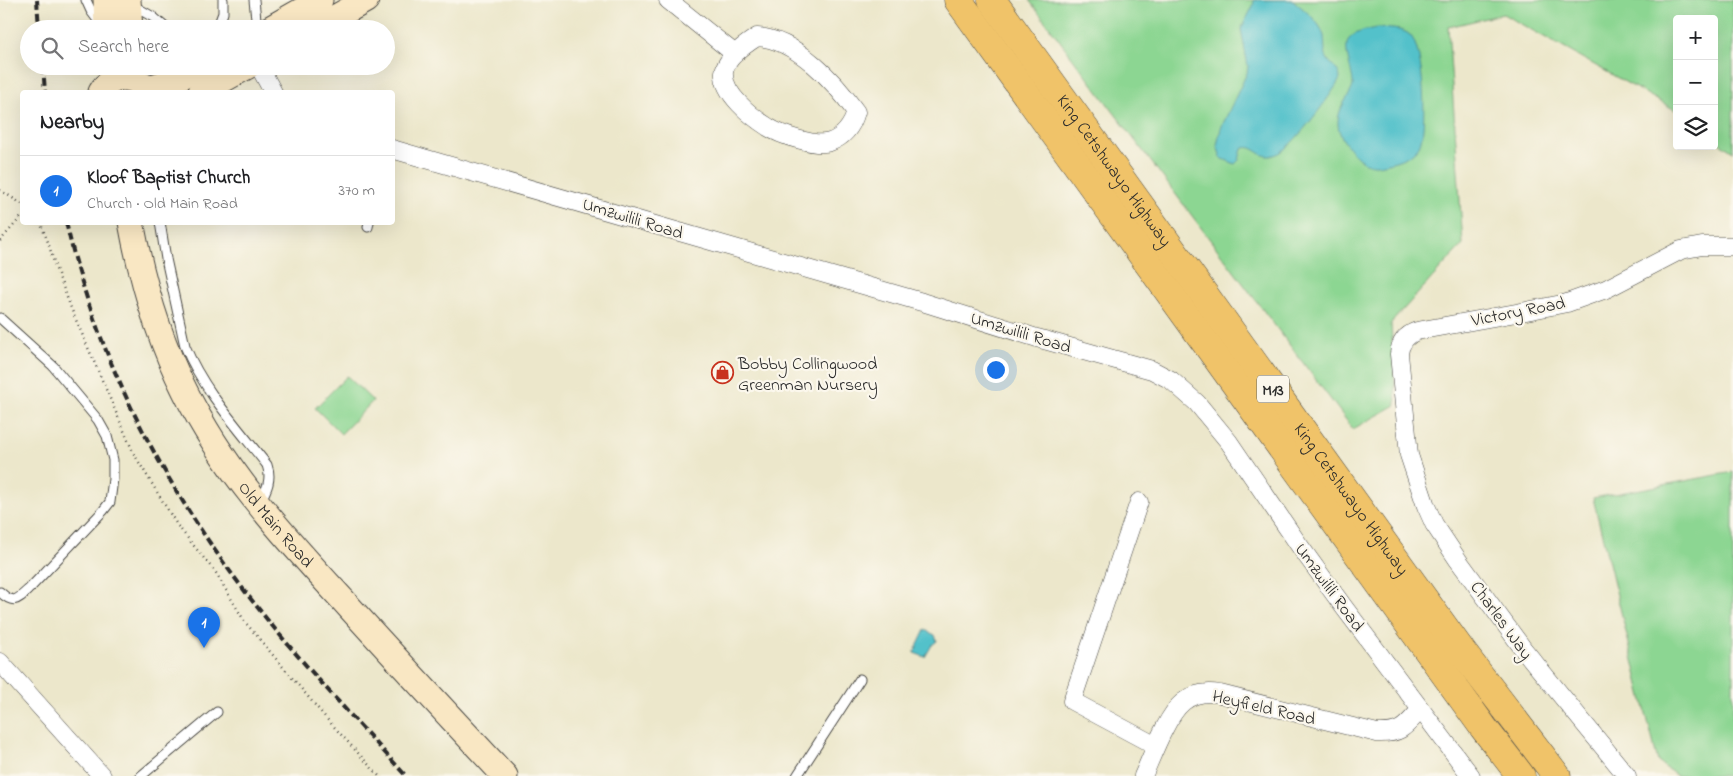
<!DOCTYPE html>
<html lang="en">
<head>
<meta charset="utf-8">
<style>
  :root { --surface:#fff; --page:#f6f6f6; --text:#202124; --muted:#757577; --line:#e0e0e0; --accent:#1a73e8 }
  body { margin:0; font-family:"Indie Flower",sans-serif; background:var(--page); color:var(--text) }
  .controls { position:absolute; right:15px; top:15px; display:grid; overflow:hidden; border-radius:5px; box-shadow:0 5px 20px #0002 }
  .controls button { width:45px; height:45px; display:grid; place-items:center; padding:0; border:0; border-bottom:1px solid var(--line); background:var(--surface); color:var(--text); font:25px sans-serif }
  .you { position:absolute; left:995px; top:369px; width:18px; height:18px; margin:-12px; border:4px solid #fff; border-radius:50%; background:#1a73e8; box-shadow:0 0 0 8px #1a73e833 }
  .badge { display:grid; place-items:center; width:32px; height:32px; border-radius:50%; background:var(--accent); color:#fff; font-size:16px; font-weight:700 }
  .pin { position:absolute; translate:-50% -41px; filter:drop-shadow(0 1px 2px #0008) }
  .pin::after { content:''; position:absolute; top:26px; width:18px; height:15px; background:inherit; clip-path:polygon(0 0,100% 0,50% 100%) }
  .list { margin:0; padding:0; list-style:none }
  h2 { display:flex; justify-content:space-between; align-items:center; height:65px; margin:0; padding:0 20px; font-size:21px }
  h2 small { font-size:16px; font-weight:400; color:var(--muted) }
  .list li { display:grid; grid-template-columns:32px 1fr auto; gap:15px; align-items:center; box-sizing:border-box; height:70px; padding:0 20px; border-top:1px solid var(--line) }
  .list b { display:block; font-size:19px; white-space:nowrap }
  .list p { margin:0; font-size:16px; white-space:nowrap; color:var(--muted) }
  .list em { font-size:16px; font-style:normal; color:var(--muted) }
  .icon { flex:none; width:28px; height:28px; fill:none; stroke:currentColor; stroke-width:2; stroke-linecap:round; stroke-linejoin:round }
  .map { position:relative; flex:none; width:1733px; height:776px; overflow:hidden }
  .search { position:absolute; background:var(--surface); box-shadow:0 5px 20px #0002; left:20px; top:20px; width:375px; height:55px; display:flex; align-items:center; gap:12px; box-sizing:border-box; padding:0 18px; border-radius:28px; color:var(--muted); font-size:19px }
  .panel { position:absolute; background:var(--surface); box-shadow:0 5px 20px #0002; left:20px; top:90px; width:375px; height:135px; border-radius:5px }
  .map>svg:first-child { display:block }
  .green { fill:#8cd692; stroke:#5c805e }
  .water { fill:#53c1ca; stroke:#3f767a }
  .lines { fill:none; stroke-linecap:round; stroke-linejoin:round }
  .lane-casing { stroke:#484743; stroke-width:11 }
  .street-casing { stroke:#484743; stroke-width:19 }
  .secondary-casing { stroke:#484743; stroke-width:27 }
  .highway-casing { stroke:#484743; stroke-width:29 }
  .path { stroke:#484743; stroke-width:2.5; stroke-dasharray:1 4; stroke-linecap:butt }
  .lane { stroke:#fff; stroke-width:9 }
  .street { stroke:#fff; stroke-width:18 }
  .secondary { stroke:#f9e7c3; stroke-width:25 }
  .highway { stroke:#f0c369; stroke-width:28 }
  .rail { stroke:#2b2b2b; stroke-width:4; stroke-dasharray:8 4; stroke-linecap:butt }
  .labels { text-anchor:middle; stroke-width:4.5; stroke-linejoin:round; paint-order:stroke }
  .shield { fill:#fbf7ec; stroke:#696865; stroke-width:1 }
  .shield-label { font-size:16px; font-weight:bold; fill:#2b2b2b }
  .street-label { font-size:18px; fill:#2b2b2b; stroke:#fbf7ec }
  .poi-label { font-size:18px; fill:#2b2b2b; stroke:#fbf7ec; text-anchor:start }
</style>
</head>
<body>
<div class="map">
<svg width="1733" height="776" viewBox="0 0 1733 776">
  <rect width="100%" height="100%" fill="#fbf7ec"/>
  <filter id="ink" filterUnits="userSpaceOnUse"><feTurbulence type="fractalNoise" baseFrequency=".02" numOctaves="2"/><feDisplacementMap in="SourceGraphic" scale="10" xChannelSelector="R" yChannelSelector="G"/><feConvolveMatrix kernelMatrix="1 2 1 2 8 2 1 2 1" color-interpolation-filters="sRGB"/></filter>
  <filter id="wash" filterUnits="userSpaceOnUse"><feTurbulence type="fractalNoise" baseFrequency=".0096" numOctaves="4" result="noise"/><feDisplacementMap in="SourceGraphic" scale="20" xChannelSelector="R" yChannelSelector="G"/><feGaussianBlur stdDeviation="1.12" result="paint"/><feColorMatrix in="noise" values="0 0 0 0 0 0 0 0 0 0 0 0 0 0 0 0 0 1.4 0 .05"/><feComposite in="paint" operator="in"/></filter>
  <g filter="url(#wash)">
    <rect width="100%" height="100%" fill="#ece7cb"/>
    <path class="green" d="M1029 0H1733V152L1714 139V19H1677V111L1503 14 1448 27 1463 244 1391 323 1396 405 1353 429Z
      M347 376 373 401 341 434 315 408Z
      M1733 472V776H1677L1658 762 1593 498Z"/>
    <path class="water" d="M1254 0H1293C1304 10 1320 21 1324 36 1325 42 1324 50 1326 56 1329 65 1340 68 1340 79 1331 96 1297 141 1281 152 1278 154 1274 155 1270 156 1259 157 1253 143 1242 149L1239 160 1235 164 1221 158 1217 145 1221 128 1247 73 1248 66 1241 29 1253 6Z
      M1377 28C1387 29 1403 28 1410 35 1424 49 1428 130 1419 146 1412 158 1391 163 1378 165 1369 166 1361 161 1355 155 1338 136 1332 123 1345 101 1348 96 1353 90 1353 84 1353 71 1342 49 1349 39 1356 31 1368 30 1377 28Z
      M925 630 935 635 937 641 932 645 925 657 914 653Z"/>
  </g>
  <g filter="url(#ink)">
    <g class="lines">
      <defs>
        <path id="lane" d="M86 0 91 11 100 23
          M254 0 257 29
          M132 5 153 17 167 29
          M217 29 223 13V0
          M160 222 166 259 185 346C203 390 238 428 267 465 272 479 267 489 260 502
          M368 227 369 222
          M0 318 53 366 98 420 107 436 113 460V479L110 502 103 511 30 588C17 600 14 605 0 592
          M141 776 217 712
          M797 776 860 679"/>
        <path id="street" d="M668 0 735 54
          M757 37C796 39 835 82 856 112 852 126 844 137 830 142 816 147 780 135 768 127 752 117 722 93 724 72 726 58 746 44 757 37Z
          M259 66 273 92
          M392 149 922 302 1037 338 1152 370 1171 380 1197 403 1229 442 1299 545 1343 606 1471 776
          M1139 502 1072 701 1156 746
          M0 662 102 776
          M1143 776C1152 756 1167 715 1183 702 1194 693 1208 692 1220 694L1377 733C1401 734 1405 727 1420 710
          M1627 776 1524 650 1458 560 1434 524 1426 506 1409 455 1399 354C1400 343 1406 335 1417 331L1516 313 1567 303 1606 289 1681 250 1702 246H1733"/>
        <g id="secondary">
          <path d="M106 0 107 29"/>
          <path d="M128 0 130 29"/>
          <path d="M269 29 320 0"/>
          <path d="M315 29 366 0"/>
          <path d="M145 89 172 81 203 66"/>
          <path d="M101 92C111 74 137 73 147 92"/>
          <path d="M201 92 248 66"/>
          <path id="s1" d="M131 222C142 281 158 338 185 391 223 469 282 534 341 598 395 658 450 717 505 776"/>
        </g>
        <g id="highway">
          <path d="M958 0 1483 727 1521 776"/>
          <path id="s2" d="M992 0 1463 653 1557 776"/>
        </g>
      </defs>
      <use href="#lane" class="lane-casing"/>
      <use href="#street" class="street-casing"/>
      <use href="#secondary" class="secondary-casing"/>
      <use href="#highway" class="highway-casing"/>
      <path class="path" d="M0 190 22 204
        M40 222 48 242 56 269 73 313 134 454 177 525 216 573 245 622 326 718 379 776
        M0 241 22 216"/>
      <use href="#lane" class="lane"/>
      <use href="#street" class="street"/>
      <use href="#secondary" class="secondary"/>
      <use href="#highway" class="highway"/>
      <path class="rail" d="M37 0 39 29
        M43 66 45 92
        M66 222C97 361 166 491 254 603 301 663 355 719 406 776"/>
    </g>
  </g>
  <defs>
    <symbol id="shop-ring" viewBox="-11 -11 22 22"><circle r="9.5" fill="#fbf7ec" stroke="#c8321e" stroke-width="1.5"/><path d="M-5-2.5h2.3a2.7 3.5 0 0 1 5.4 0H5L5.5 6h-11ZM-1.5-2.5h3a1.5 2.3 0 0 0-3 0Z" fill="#c8321e"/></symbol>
  </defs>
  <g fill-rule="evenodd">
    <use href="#shop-ring" x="710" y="360" width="25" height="25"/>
  </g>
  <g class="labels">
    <rect class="shield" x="1257" y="375.5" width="32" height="27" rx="4"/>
    <g class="shield-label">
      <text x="1273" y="395">M13</text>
    </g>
    <g class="street-label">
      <text dy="6" stroke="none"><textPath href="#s2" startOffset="210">King Cetshwayo Highway</textPath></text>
      <text transform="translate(633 218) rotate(17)" y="6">Umzwilili Road</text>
      <text transform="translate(1518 311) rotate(-11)" y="6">Victory Road</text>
      <text transform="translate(1021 332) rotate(17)" y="6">Umzwilili Road</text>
      <text dy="6" stroke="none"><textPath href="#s2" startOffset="615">King Cetshwayo Highway</textPath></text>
      <text dy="6" stroke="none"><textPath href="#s1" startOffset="340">Old Main Road</textPath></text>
      <text transform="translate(1330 587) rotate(54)" y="6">Umzwilili Road</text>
      <text transform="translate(1502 620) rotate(54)" y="6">Charles Way</text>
      <text transform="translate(1264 707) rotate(13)" y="6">Heyfield Road</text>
    </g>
    <g class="poi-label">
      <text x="738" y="369">Bobby Collingwood<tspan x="738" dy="21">Greenman Nursery</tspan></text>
    </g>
  </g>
</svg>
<div class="controls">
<button>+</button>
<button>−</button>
<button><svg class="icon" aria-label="layers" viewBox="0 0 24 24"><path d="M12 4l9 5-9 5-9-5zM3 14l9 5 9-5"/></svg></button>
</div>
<div class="you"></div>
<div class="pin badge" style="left:204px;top:648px">1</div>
<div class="search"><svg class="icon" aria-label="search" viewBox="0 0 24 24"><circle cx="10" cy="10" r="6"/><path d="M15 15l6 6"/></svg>Search here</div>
<section class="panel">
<h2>Nearby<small></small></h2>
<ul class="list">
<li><span class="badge">1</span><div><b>Kloof Baptist Church</b><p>Church · Old Main Road</p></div><em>370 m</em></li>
</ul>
</section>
</div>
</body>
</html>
